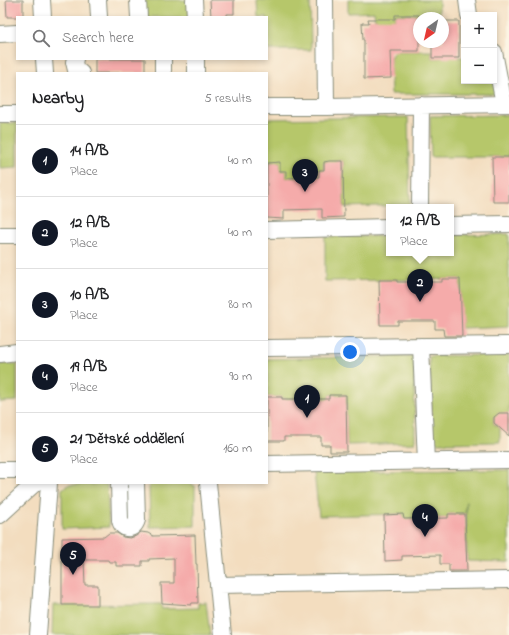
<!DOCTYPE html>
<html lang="en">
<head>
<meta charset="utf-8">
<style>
  :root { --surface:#fff; --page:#f2f2f2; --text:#202124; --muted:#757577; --line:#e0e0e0; --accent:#111827 }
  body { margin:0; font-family:"Indie Flower",sans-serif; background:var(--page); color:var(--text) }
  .controls { position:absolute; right:12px; top:12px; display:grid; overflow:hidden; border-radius:0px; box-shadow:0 2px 6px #0003 }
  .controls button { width:36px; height:36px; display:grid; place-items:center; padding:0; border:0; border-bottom:1px solid var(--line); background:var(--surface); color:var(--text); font:20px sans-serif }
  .compass { position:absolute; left:413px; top:12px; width:36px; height:36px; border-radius:50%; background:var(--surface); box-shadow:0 2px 6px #0003; rotate:214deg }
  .you { position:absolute; left:350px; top:352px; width:14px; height:14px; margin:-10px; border:3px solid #fff; border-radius:50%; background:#1a73e8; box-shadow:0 0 0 6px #1a73e833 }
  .badge { display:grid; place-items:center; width:26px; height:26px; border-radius:50%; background:var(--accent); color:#fff; font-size:13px; font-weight:700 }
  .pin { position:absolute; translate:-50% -33px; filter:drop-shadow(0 1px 2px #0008) }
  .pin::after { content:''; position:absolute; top:21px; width:14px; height:12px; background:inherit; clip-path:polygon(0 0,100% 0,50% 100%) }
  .popup { position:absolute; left:386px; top:204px; width:68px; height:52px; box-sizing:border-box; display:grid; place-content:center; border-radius:0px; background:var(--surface); filter:drop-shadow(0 1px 3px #0005); font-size:13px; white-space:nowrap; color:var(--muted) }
  .popup b { font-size:15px; color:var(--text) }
  .popup::after { content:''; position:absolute; left:50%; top:100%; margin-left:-8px; border:8px solid transparent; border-top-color:var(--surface) }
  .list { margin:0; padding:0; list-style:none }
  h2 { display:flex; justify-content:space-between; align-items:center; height:52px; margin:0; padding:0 16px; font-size:17px }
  h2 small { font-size:13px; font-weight:400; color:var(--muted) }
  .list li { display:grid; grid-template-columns:26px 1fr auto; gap:12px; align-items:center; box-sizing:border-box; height:72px; padding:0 16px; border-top:1px solid var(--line) }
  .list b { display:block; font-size:15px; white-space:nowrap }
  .list p { margin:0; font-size:13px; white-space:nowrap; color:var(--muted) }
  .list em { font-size:13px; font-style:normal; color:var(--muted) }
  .icon { flex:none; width:22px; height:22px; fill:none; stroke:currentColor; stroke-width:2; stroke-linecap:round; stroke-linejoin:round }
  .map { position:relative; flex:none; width:509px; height:635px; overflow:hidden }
  .search { position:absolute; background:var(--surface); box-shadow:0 2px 6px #0003; left:16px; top:16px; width:252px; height:44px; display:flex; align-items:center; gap:10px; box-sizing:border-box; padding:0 14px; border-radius:0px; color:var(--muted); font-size:15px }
  .panel { position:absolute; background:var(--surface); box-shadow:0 2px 6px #0003; left:16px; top:72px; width:252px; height:412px; border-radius:0px }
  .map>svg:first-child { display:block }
  .green { fill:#b6c76a; stroke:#6a824f }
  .building { fill:#f5abaa }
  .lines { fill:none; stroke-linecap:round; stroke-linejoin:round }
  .minor-casing { stroke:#898d7a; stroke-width:18 }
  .minor { stroke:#fff; stroke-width:16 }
</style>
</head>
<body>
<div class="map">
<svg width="509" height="635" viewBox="0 0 509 635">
  <rect width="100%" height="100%" fill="#fcf5e5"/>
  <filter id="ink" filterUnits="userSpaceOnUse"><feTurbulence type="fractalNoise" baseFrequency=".025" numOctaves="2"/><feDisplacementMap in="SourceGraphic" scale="8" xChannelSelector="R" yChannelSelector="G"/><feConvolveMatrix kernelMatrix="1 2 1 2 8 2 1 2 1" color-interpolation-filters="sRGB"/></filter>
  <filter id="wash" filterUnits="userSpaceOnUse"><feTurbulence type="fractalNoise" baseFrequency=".012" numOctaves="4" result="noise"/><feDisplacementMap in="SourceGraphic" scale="16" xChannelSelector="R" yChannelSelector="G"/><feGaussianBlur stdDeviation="0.9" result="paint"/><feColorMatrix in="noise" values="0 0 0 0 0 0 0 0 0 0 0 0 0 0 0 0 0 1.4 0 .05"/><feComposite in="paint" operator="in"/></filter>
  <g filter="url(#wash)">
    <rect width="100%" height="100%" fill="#f3ddbf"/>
    <path class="green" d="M140 0H189L190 17H140Z
      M257 0H310L311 50H267V17H258Z
      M348 0H439V15L395 14V23L375 19 374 12 348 13Z
      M396 51H432V58L464 57V81H494L499 94H391L390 58 393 53Z
      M509 115V157H431L430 116Z
      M408 117 410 205 344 207 343 161 324 162V170H319V177L286 178V171H280V162H267V119Z
      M0 123H17V167L0 168Z
      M509 234V326L461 328 460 279 325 281V237L389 236V253H451V235Z
      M509 355V413L494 417V424L500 428V442L433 443 429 356Z
      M414 356 415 443 347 445 346 395H329V399H282V397H267V359Z
      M0 364H17V401L0 402Z
      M466 470H509V562L467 561 466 501 465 514H449L448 518 404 519 403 514 319 516 314 472Z
      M149 483H189L195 486V526L150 527Z
      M107 484 109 527 62 529V489L68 485Z
      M206 602 210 635H52L53 605 161 604 162 609 198 608V603Z"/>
    <g id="blocks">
      <path class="building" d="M6 0H23V17H7Z
        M210 0H234V14H227V17H211Z
        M395 15H419V51H390L391 78 364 79V40H363L362 23H369L368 19H395Z
        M443 21H459V58H432V42H443Z
        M95 59H145V73H95Z
        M492 157H509V202H493Z
        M329 161H343L344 217 322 218V209L284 210V219L267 218V163L280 162V171H286V178L319 177V170H324V162Z
        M442 279H460L462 336H444L443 329H435V321H398V325H380L379 280H397V282H442Z
        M329 395H346L347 452H330V445H321V437H284V441H267V397H282V399H329Z
        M499 413H509V436L494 423V417Z
        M403 514 404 519 448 518V514H465L467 571H449V564H440V555L402 556V560L385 561 384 515Z
        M141 532 148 533 153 536 195 535 196 564H197L198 603H192L191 605 162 603 161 583H174V558L149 559V561H142V566H116V562H109L108 560H84L85 585H98V605H62V538L104 537 109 533H117L123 537 130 538 136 536Z"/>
    </g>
  </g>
  <g filter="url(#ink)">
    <use href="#blocks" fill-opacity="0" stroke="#898d7a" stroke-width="1"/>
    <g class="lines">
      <defs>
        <path id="minor" d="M42 0 43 17
          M98 0 99 17
          M138 0 139 17
          M194 0 195 17
          M325 0 326 107 509 104
          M467 0 469 15
          M0 34 17 33
          M494 52 504 104
          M44 59 45 73
          M75 59 74 62 76 70 81 73
          M196 59V73
          M163 73V59
          M267 107H326
          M0 114H17
          M420 207 421 105
          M451 225 509 224
          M267 230 389 227
          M0 235H17
          M421 346 426 462
          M267 348 509 345
          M0 354 17 352
          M267 464 509 460
          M0 470H17
          M119 483 120 520C122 531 134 531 137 520L136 483
          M208 483 223 635
          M0 515 35 483
          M218 585 509 580
          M38 635 49 483"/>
      </defs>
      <use href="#minor" class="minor-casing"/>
      <use href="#minor" class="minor"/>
    </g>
  </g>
</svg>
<div class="controls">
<button>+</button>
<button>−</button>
</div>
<svg class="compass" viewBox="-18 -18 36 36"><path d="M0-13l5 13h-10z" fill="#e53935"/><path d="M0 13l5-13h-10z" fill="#757577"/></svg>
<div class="you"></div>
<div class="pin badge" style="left:307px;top:418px">1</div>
<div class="pin badge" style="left:420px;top:302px">2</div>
<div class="popup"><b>12 A/B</b>Place</div>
<div class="pin badge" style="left:305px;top:192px">3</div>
<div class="pin badge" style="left:425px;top:537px">4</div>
<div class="pin badge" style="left:73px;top:575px">5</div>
<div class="search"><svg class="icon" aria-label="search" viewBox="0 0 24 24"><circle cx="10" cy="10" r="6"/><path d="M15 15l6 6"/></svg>Search here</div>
<section class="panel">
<h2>Nearby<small>5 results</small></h2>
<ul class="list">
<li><span class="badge">1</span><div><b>14 A/B</b><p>Place</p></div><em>40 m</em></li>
<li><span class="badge">2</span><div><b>12 A/B</b><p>Place</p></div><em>40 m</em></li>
<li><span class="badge">3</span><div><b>10 A/B</b><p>Place</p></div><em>80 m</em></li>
<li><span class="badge">4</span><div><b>19 A/B</b><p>Place</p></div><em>90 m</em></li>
<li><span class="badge">5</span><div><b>21 Dětské oddělení</b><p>Place</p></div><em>160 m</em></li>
</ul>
</section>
</div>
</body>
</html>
